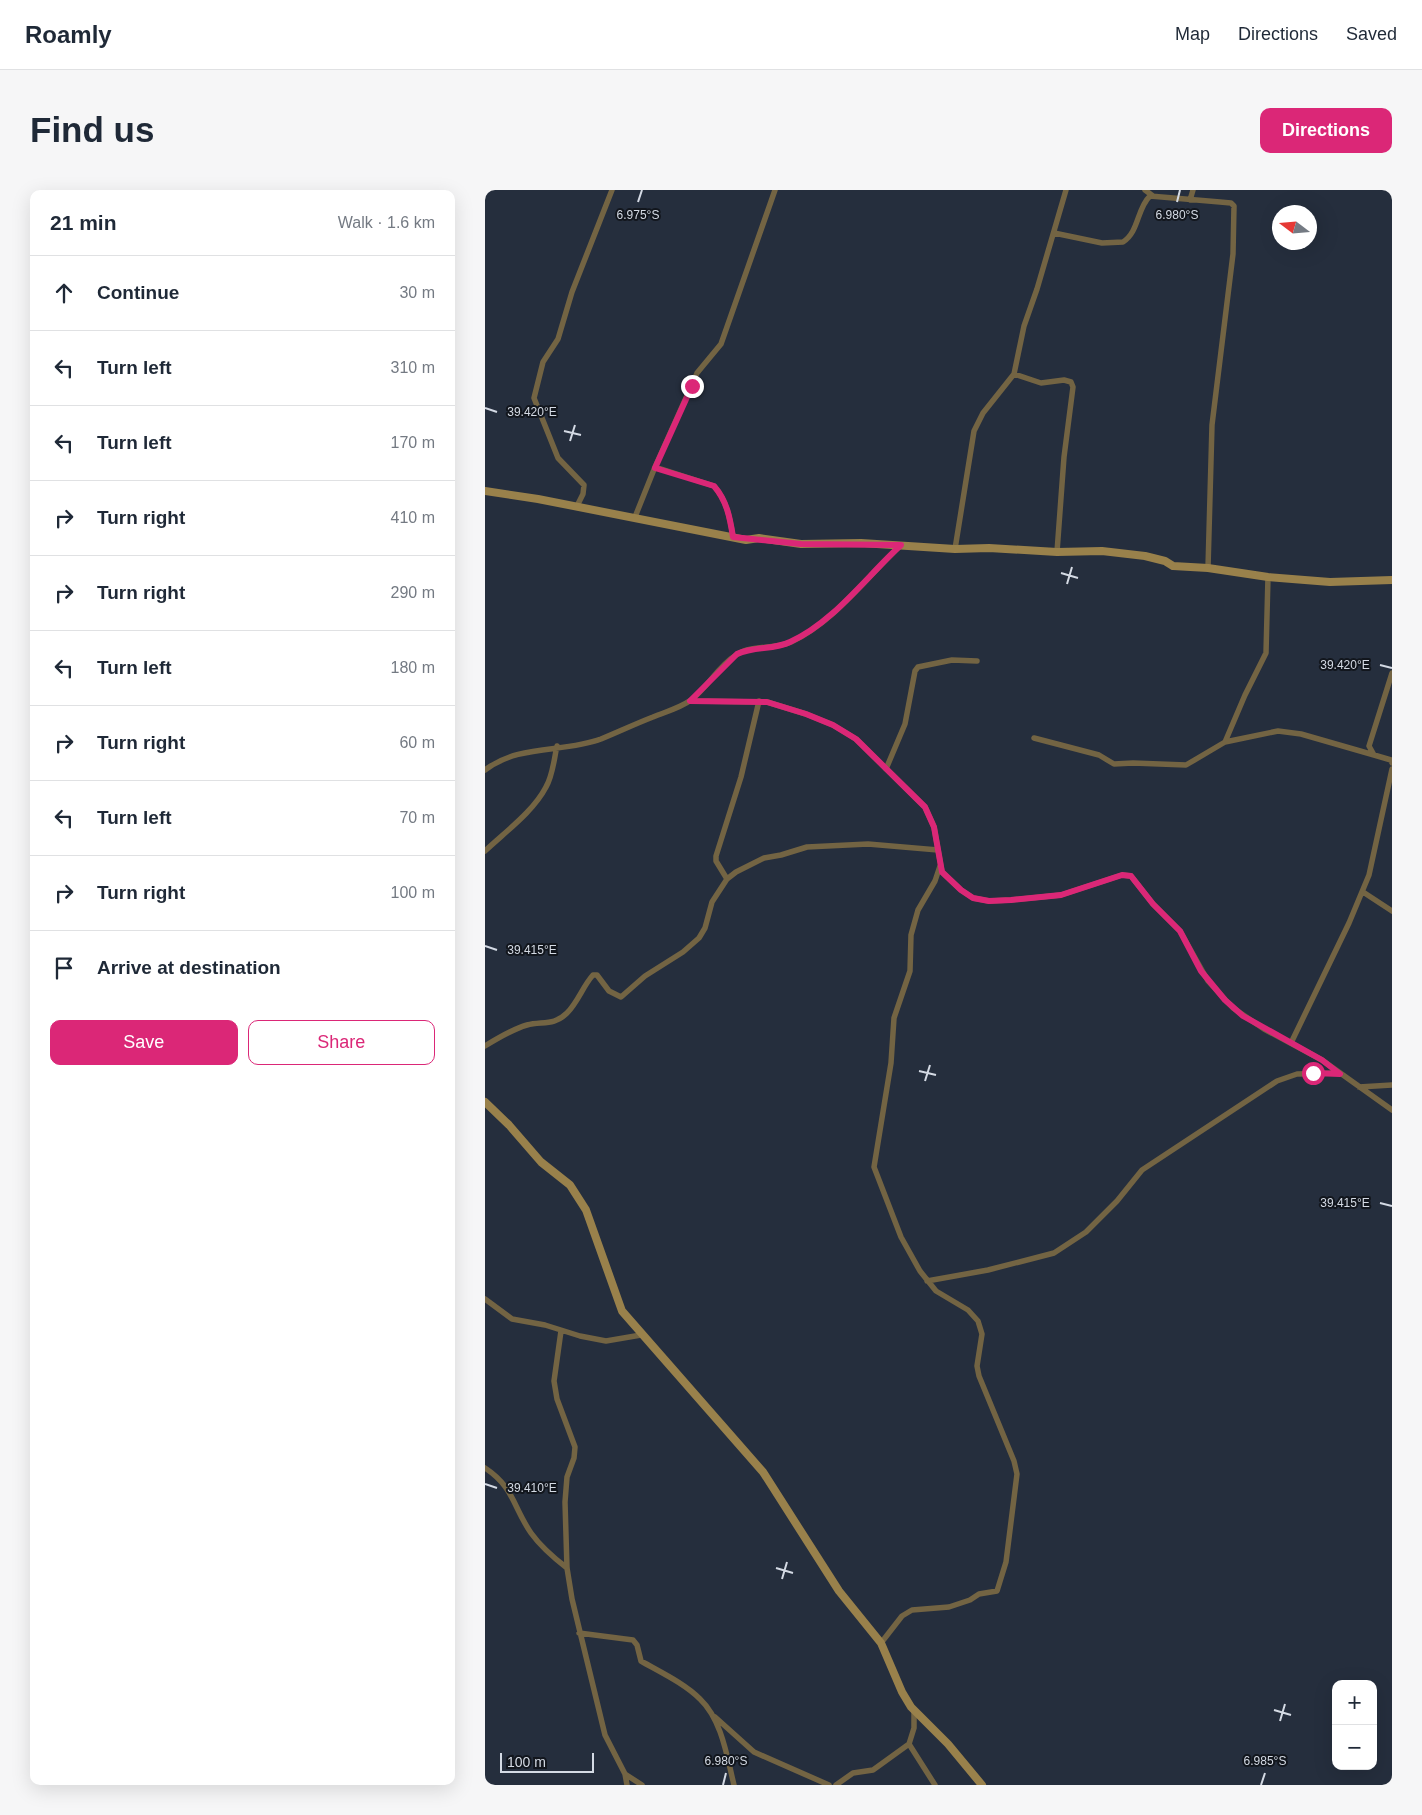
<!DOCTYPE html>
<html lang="en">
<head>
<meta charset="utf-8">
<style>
  :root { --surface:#fff; --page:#f6f6f7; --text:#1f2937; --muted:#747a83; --line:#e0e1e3; --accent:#db2777 }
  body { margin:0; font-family:Arial,sans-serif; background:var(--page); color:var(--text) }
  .controls { position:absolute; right:15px; bottom:15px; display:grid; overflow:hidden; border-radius:10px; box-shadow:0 5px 20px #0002 }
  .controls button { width:45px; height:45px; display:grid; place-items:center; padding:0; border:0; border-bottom:1px solid var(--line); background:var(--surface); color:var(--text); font:25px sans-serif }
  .compass { position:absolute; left:787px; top:15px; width:45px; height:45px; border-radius:50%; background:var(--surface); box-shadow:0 5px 20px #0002; rotate:286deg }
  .scale { position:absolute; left:15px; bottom:12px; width:94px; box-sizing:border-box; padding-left:5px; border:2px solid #d4dae4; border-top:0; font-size:14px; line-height:18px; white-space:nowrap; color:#d4dae4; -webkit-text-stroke:4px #12161d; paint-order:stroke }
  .stop { position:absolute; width:15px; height:15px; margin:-11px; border:4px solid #db2777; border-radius:50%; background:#fff }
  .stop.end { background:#db2777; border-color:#fff; box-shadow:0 1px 5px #0008 }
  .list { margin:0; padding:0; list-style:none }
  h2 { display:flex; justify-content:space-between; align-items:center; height:65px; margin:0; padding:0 20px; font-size:21px }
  h2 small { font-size:16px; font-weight:400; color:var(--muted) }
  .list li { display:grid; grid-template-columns:32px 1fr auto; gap:15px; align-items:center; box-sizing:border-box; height:75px; padding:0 20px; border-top:1px solid var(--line) }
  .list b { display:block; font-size:19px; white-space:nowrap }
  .list em { font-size:16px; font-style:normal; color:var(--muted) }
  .actions { display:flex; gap:10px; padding:15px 20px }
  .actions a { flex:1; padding:11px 0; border:1px solid var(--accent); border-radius:10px; text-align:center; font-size:18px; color:var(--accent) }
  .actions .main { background:var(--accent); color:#fff }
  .icon { flex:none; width:28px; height:28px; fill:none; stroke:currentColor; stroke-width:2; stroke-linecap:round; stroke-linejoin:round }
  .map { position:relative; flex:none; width:907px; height:1595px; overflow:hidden; border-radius:10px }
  header { display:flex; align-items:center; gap:30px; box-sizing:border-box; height:70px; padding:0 25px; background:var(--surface); border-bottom:1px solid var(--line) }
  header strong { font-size:24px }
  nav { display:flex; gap:28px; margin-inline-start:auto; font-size:18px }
  .intro { display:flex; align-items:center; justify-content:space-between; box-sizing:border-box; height:120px; padding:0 30px }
  h1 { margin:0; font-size:35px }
  .button { padding:12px 22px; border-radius:10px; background:var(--accent); color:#fff; font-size:18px; font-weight:700 }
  main { display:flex; gap:30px; padding:0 30px }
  aside { flex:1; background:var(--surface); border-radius:10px; box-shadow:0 5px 20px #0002 }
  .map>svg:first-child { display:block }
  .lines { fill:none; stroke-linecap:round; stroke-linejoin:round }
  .street { stroke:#736443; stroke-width:5.5 }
  .secondary { stroke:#99814b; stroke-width:8 }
  .route { stroke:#db2777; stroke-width:6 }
  .ticks { fill:none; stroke:#d4dae4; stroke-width:2 }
  .ticks-label { font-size:12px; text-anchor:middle; fill:#d4dae4; stroke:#12161d; stroke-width:4; stroke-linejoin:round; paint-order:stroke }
</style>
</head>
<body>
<header>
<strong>Roamly</strong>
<nav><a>Map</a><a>Directions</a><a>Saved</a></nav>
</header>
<div class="intro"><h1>Find us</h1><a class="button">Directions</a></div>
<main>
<aside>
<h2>21 min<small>Walk · 1.6 km</small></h2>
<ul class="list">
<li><svg class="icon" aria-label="ahead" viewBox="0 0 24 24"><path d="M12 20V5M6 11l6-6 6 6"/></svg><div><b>Continue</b></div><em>30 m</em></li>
<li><svg class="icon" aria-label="left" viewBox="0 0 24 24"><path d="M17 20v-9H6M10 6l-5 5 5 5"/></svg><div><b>Turn left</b></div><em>310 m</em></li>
<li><svg class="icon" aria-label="left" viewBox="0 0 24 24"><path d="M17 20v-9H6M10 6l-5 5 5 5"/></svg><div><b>Turn left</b></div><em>170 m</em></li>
<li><svg class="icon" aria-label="right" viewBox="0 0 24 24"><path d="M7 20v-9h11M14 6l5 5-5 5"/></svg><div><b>Turn right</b></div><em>410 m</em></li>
<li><svg class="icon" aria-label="right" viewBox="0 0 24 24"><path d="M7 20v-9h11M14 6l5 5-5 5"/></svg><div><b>Turn right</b></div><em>290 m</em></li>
<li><svg class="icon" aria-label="left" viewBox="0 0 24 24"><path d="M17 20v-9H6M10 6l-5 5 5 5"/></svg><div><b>Turn left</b></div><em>180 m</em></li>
<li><svg class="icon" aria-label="right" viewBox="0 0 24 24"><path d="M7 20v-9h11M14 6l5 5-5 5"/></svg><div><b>Turn right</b></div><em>60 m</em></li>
<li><svg class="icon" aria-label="left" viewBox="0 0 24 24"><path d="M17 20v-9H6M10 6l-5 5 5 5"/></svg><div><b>Turn left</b></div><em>70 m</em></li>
<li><svg class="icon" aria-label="right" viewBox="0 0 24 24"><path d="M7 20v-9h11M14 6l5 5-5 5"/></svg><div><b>Turn right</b></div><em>100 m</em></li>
<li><svg class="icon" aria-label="arrive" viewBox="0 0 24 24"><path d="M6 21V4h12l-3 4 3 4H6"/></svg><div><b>Arrive at destination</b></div></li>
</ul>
<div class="actions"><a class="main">Save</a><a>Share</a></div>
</aside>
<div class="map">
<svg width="907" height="1595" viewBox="0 0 907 1595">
  <rect width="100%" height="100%" fill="#252e3d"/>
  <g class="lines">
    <path class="street" d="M660 0 668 6
      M705 10 708 0
      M569 43 617 53 638 52C654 42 652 18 665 6L735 12 746 13 749 16 748 64 727 235 723 378
      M529 184 556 193 579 190 586 192 588 197 579 267 572 362
      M170 277 229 296C242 311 245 328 248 347
      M92 316 98 304 99 295 73 268 49 208 58 172 73 149 87 102 127 0
      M150 327 170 277 212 183 236 154 290 0
      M470 359 489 241 498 223 529 184 539 136 552 99 581 0
      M907 483 884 556 889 565 906 570 907 573
      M205 511 282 512 321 524 348 535 371 549 440 617 449 637 457 682 476 700 488 708 504 711 526 710 576 705 637 685 646 686 668 714 695 741 723 791 748 818 779 839 837 870 907 920
      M549 548 614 565 629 574 648 573 701 575 740 552 793 541 816 544 889 565
      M740 552 760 505 781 463 783 387
      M401 579 420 534 430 481 433 477 467 470 492 471
      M0 580C34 554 78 563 116 549 133 542 150 534 168 527 180 522 195 518 206 510 223 497 233 476 251 465 267 454 289 460 306 452 349 432 382 387 416 355
      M0 661C20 642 48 622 61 597 68 585 69 569 72 556
      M242 689 231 671V666L256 587 274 511
      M878 702 907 721
      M806 853 864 733 884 685 907 579
      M0 856C13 848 28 839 42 835 57 831 69 836 82 823 93 812 98 796 108 785H112L124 801 136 807 160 786 198 762 214 748 220 738 227 712 242 689 251 682 279 668 296 665 322 657 383 654 453 660
      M874 897 907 895
      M442 1091 503 1080 569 1063 601 1042 632 1011 657 980 792 891 812 884 855 883
      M0 1109 27 1129 60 1135 95 1146 121 1151 156 1145
      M76 1141 69 1191 72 1209 90 1257 89 1268 82 1287 80 1312 82 1378 87 1409 120 1545 140 1584 157 1595
      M0 1278C29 1297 28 1317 46 1343 56 1357 69 1368 82 1378
      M94 1443 148 1450 152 1455 156 1471C175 1482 199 1493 215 1509 237 1530 242 1567 249 1595
      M396 1453 417 1426 427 1420 464 1417 485 1410 494 1404 512 1401 521 1372 532 1284 529 1271 494 1186 492 1176 497 1144 493 1131 483 1120 451 1101 435 1081 416 1047 389 977 406 873 409 828 425 781 426 745 433 720 450 691 455 676
      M230 1527 269 1562 344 1595
      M424 1554 450 1595
      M140 1584 142 1595
      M351 1595 368 1583 388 1580 424 1554 429 1538V1520"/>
    <path class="secondary" d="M0 301 53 309 261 350 274 348 316 354 376 353 470 359 504 358 572 362 617 361 660 366 680 371 688 376 723 378 783 387 845 392 907 390
      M0 912 24 935 56 972 85 995 101 1020 137 1121 278 1282 354 1401 396 1453 417 1502 426 1517 463 1554 497 1595"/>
  </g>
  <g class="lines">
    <path class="route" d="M207 196 170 278 229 296C242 311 245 328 248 347L316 354 416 355C382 386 348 433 305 452 289 460 269 456 252 464L205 511 282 512 321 524 348 535 371 549 440 617 449 637 457 682 476 700 488 708 504 711 526 710 576 705 637 685 646 686 668 714 695 741 716 781 740 810 758 826 837 870 855 884 828 883"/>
  </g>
  <path class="ticks" d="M153 12 157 0M692 12 695 0M0 218 12 222M79 241 96 245M85 251 90 235M576 383 593 388M582 394 587 377M895 475 907 478M0 756 12 760M434 881 451 885M440 891 445 875M895 1013 907 1016M0 1294 12 1298M291 1378 308 1383M297 1389 302 1372M789 1520 806 1525M795 1531 800 1514M238 1595 241 1583M776 1595 780 1583"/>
  <g class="ticks-label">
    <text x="153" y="29">6.975°S</text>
    <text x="692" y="29">6.980°S</text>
    <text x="47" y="226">39.420°E</text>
    <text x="860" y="479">39.420°E</text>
    <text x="47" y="764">39.415°E</text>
    <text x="860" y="1017">39.415°E</text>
    <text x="47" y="1302">39.410°E</text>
    <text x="241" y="1575">6.980°S</text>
    <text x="780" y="1575">6.985°S</text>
  </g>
</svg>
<div class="controls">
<button>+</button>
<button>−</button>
</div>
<svg class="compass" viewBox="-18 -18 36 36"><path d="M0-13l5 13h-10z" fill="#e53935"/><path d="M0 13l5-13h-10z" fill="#747a83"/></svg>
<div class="scale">100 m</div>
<div class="stop" style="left:828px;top:883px"></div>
<div class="stop end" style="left:207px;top:196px"></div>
</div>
</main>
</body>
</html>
